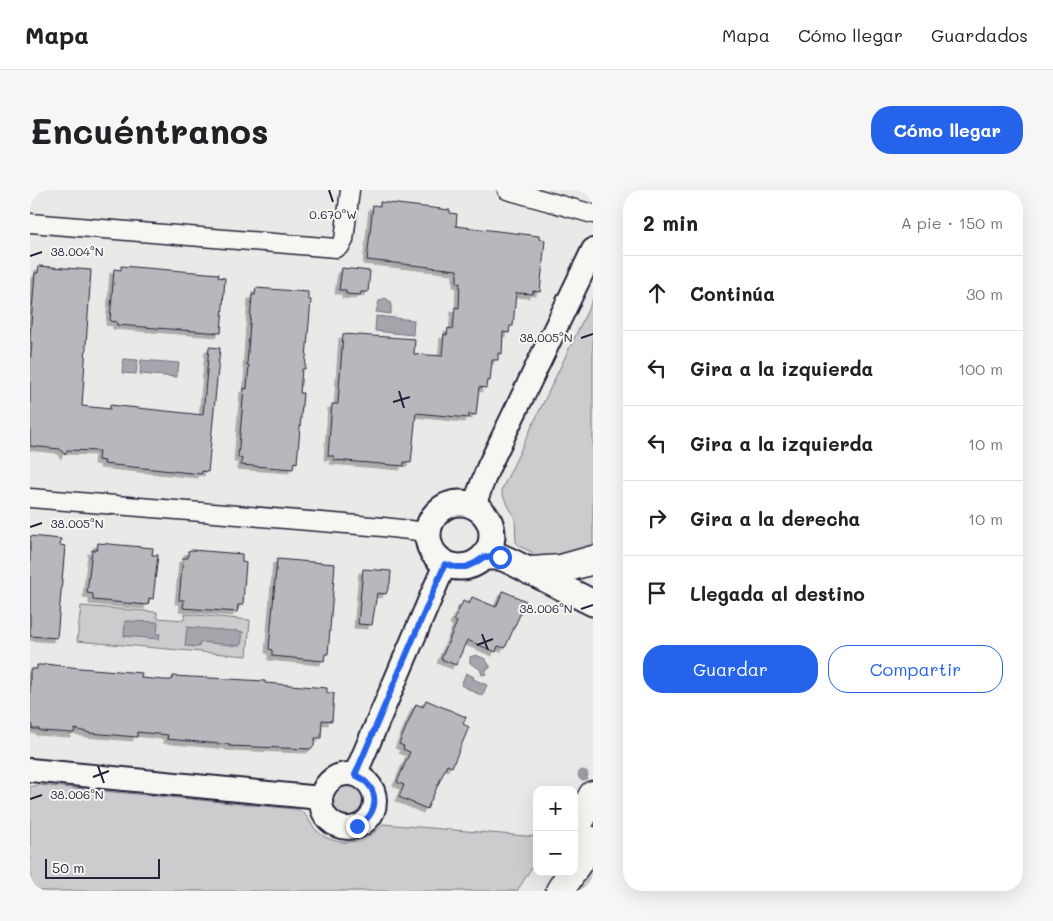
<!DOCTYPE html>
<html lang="es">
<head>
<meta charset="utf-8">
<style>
  :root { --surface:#fff; --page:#f6f6f6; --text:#202124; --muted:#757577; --line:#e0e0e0; --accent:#2563eb }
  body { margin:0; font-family:Mali,sans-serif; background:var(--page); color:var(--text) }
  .controls { position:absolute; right:15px; bottom:15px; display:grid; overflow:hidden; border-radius:10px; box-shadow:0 5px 20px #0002 }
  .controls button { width:45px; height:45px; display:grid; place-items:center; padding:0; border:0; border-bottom:1px solid var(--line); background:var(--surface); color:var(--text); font:25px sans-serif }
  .scale { position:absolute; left:15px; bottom:12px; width:115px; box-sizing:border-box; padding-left:5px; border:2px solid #22223b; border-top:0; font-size:14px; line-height:18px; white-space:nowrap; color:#22223b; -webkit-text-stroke:4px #f6f6f2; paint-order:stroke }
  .stop { position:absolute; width:15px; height:15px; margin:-11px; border:4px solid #2563eb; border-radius:50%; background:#fff }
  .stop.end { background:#2563eb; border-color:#fff; box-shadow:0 1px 5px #0008 }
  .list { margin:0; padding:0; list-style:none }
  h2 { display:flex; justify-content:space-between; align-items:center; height:65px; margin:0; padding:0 20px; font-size:21px }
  h2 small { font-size:16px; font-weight:400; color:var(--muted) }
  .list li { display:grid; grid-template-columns:32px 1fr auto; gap:15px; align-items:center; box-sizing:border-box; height:75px; padding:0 20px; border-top:1px solid var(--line) }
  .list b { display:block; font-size:19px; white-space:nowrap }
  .list em { font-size:16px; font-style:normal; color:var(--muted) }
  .actions { display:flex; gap:10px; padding:15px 20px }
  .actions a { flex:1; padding:11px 0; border:1px solid var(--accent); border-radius:20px; text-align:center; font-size:18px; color:var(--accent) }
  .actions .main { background:var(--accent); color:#fff }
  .icon { flex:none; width:28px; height:28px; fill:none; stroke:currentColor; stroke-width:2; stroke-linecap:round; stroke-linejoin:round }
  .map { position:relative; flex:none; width:563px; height:701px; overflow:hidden; border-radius:20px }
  header { display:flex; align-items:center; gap:30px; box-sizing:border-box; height:70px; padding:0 25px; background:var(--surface); border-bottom:1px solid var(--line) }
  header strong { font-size:24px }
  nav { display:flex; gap:28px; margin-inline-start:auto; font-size:18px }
  .intro { display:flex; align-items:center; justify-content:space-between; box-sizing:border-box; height:120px; padding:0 30px }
  h1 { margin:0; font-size:35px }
  .button { padding:12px 22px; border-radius:20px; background:var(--accent); color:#fff; font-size:18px; font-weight:700 }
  main { display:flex; gap:30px; padding:0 30px }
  aside { flex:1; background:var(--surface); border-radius:20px; box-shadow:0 5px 20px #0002 }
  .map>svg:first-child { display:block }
  .green { fill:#ccccce; stroke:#777784 }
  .water { fill:#a5a5ac; stroke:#71717f }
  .building { fill:#b8b8bc; stroke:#22223b; filter:url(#shadow) }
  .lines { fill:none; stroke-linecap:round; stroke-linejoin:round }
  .minor-casing { stroke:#22223b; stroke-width:21 }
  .tertiary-casing { stroke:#22223b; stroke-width:26 }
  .secondary-casing { stroke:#22223b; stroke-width:29 }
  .trunk-casing { stroke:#22223b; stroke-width:31 }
  .minor { stroke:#f6f6f2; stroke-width:18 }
  .tertiary { stroke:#f6f6f2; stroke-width:22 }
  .secondary { stroke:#f6f6f2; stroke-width:25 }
  .trunk { stroke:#f6f6f2; stroke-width:28 }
  .tree { fill:#9898a1 }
  .route { stroke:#2563eb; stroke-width:6 }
  .ticks { fill:none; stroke:#22223b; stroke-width:2 }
  .ticks-label { font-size:12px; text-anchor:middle; fill:#22223b; stroke:#f6f6f2; stroke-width:4; stroke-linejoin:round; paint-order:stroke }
</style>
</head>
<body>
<header>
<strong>Mapa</strong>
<nav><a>Mapa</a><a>Cómo llegar</a><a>Guardados</a></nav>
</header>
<div class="intro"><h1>Encuéntranos</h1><a class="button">Cómo llegar</a></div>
<main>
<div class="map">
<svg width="563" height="701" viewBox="0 0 563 701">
  <defs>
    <filter id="shadow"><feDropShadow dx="-4" dy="4" stdDeviation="0" flood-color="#0004"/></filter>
  </defs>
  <rect width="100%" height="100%" fill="#e9e9e7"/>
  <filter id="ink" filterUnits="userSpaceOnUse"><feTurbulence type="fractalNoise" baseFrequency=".02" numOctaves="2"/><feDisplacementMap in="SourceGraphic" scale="10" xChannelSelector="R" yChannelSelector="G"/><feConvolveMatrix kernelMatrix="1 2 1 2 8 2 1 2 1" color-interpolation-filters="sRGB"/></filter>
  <g filter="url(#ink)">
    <path class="green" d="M563 109V359L537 366 500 367 502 362 491 357 486 352 485 328 472 304V299Z
      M51 416 127 422V428L154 430 155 424 220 430 217 466 47 451Z
      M299 611a18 18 0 1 1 36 0a18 18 0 1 1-36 0Z
      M9 595 266 619C277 622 279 633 287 641 306 659 337 654 353 634L507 647V669L487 701H0V597Z
      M563 672V701H545Z"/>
    <path class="water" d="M355 108 361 112V124L346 122 349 111Z
      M346 126 384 130 383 145 345 141Z
      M93 169 108 170 106 184 92 183Z
      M111 170 149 173 147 187 110 184Z
      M95 431 128 432 127 444H130L129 449 94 446Z
      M157 437 203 441 206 440V441L213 442 211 455H205L202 456V455L170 452 169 457 155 456Z
      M446 465 455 469 460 476V478L456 479V484L452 485 450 479 440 473V467Z
      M436 483 444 487 443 489 457 495 452 506 431 495Z"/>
    <path class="building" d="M350 12 420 20V23L427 24 426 36 509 46V49L515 50 510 102 503 101V104L486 103 483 136H480L479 143 473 142 472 164 468 163V170H462L460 191 457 190 456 198 449 197 446 225 439 224V228L386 223 381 273 374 272V276L304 270V266H298L302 214H308L313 144 385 149 384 164 412 166 414 144 417 145 418 138 423 139 425 117 429 118 430 93H427V80L337 70 343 15 350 16Z
      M9 76 61 80 52 216 80 219V215L173 225 179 157 190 158 178 282 172 281 171 284 74 274 75 271 68 270 69 261 37 260 35 265 30 259 0 256V173L2 153 0 152V146L5 83H8Z
      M91 76 189 84 188 87 195 88 191 143 87 135V132L80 131 84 79 91 80Z
      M312 78 340 81 338 102H331L330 105 316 104V100H309Z
      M226 98 278 102V109L281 110 275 179H272L270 203H273L267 273 264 272 263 279 211 275 212 268H208L214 198 217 199 219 175H217L222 105H225Z
      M0 346 31 349 30 355 35 356 27 448 0 446Z
      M68 353 123 358 122 365H128L123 409 119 408 118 415 63 410V404L57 403 62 360H67Z
      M162 360 212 364V372L216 373 214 398 213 415H208L207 422 153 418 154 410H149L153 368H158V361Z
      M247 369 305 374 298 464H295L294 471 242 466V460L239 459Z
      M333 379 361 381 360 393 356 404 347 403 342 435 328 434Z
      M473 401 496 411 475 458 468 456 466 462 437 450 426 475 411 469 427 432 424 430 433 411 439 414 442 407 466 417Z
      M15 474 50 478 112 483 111 488 134 490H142L143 486 235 491V493L297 498V503H304L302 531 292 530 291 548H285L284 556 280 559 199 556 200 555 137 549 138 545 107 542V547L60 543 45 539 44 543 10 541 9 539H2V534H0V479H7V475H15Z
      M396 510 436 527 433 534 439 537 422 577 417 575 397 619 369 607 374 595 367 592 380 562 373 559 374 556 369 554 386 514 393 517Z"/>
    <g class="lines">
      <defs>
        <path id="minor" d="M477 0 563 24
          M0 33 306 58 311 55 314 50 320 0
          M0 308 353 337 397 342"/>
        <path id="tertiary" d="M444 315 458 278 563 60
          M0 580 291 608
          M291 611a27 27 0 1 1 54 0a27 27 0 1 1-54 0Z
          M325 585 415 374"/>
        <path id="secondary" d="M398 345a32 32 0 1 1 64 0a32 32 0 1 1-64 0Z
          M454 367H471L482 372 563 413"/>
        <path id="trunk" d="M501 381 531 379 563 370
          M544 642 563 605
          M544 678 563 651
          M530 701 542 682"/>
      </defs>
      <use href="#minor" class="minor-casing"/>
      <use href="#tertiary" class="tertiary-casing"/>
      <use href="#secondary" class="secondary-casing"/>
      <use href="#trunk" class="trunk-casing"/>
      <use href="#minor" class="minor"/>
      <use href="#tertiary" class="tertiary"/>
      <use href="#secondary" class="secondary"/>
      <use href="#trunk" class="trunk"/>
    </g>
    <circle class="tree" cx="553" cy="585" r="5.5"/>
  </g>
  <g class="lines" filter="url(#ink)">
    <path class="route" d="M327 636C351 623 350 596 325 585L415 374 425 377H436L445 373 454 367H470"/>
  </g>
  <path class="ticks" d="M299 0 303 12M0 66 12 62M551 148 563 144M369 201 374 218M363 212 380 207M0 337 12 333M551 419 563 415M452 444 458 460M447 455 463 449M68 576 74 593M63 587 79 581M0 609 12 605"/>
  <g class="ticks-label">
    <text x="303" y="29">0.670°W</text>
    <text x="47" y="66">38.004°N</text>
    <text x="516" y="152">38.005°N</text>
    <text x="47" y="338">38.005°N</text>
    <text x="516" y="423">38.006°N</text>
    <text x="47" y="609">38.006°N</text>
  </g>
</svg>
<div class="controls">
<button>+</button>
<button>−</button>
</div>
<div class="scale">50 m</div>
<div class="stop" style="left:470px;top:367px"></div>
<div class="stop end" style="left:327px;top:636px"></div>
</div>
<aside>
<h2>2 min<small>A pie · 150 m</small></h2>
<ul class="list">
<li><svg class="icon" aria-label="ahead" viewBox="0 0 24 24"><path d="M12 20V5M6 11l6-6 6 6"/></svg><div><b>Continúa</b></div><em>30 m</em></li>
<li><svg class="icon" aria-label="left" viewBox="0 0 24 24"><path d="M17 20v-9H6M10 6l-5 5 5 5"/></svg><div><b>Gira a la izquierda</b></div><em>100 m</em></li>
<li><svg class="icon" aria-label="left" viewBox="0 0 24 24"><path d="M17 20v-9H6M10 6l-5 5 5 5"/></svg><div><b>Gira a la izquierda</b></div><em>10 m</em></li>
<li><svg class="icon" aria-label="right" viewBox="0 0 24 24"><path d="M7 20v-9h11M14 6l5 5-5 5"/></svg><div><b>Gira a la derecha</b></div><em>10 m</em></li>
<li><svg class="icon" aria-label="arrive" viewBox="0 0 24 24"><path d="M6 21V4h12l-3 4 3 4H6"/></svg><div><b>Llegada al destino</b></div></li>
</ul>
<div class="actions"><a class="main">Guardar</a><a>Compartir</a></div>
</aside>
</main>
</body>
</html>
